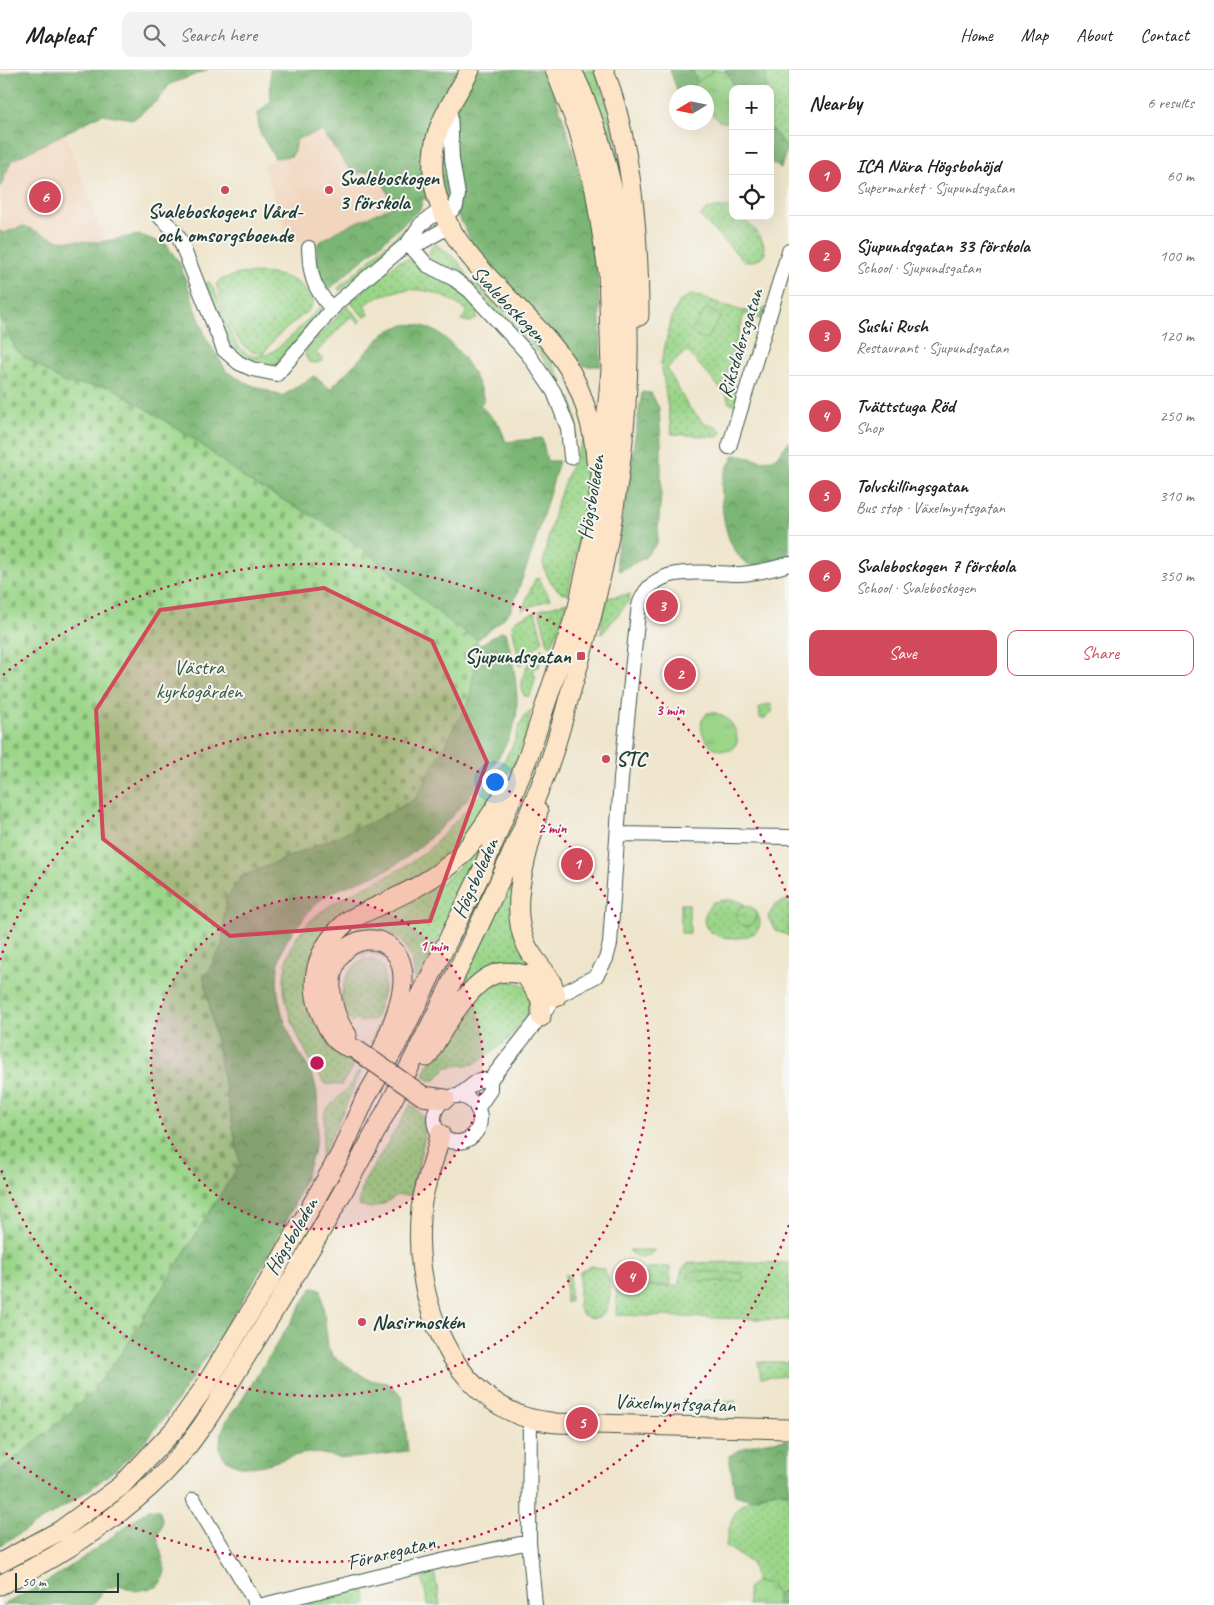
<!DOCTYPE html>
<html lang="en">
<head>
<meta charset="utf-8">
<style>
  :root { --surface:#fff; --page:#f2f2f2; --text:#222; --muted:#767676; --line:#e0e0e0; --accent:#d1495b }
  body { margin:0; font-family:Caveat,sans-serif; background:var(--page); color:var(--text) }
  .controls { position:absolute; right:15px; top:15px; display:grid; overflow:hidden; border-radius:10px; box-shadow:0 5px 20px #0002 }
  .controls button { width:45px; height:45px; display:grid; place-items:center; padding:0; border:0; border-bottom:1px solid var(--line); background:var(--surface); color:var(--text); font:25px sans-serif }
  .compass { position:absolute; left:669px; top:15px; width:45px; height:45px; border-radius:50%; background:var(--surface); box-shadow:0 5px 20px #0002; rotate:260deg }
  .scale { position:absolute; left:15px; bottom:12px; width:104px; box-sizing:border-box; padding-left:5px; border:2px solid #1f3d34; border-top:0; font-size:14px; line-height:18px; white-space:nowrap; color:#1f3d34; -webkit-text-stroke:4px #f6f6f2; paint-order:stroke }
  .you { position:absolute; left:494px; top:711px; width:18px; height:18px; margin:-12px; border:4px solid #fff; border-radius:50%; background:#1a73e8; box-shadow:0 0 0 8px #1a73e833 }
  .badge { display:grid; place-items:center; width:32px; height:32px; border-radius:50%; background:var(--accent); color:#fff; font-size:16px; font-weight:700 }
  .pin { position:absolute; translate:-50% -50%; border:2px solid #fff; box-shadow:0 1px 5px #0006 }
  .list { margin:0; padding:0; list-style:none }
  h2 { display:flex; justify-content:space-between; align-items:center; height:65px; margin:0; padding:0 20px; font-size:21px }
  h2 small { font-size:16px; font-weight:400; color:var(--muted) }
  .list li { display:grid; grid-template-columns:32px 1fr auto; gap:15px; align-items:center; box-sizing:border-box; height:80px; padding:0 20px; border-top:1px solid var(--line) }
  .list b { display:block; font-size:19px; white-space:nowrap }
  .list p { margin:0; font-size:16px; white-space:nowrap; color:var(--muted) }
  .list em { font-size:16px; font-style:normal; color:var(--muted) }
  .actions { display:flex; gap:10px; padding:15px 20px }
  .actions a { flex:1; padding:11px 0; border:1px solid var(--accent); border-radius:10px; text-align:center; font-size:18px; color:var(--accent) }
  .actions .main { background:var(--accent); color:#fff }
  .icon { flex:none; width:28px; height:28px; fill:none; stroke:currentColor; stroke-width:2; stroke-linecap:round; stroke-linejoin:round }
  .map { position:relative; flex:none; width:789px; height:1535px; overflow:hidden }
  header { display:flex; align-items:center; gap:30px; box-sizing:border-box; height:70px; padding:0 25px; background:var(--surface); border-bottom:1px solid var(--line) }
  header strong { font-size:24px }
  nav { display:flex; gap:28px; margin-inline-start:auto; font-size:18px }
  .search { width:350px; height:45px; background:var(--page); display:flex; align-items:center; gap:12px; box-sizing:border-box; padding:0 18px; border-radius:10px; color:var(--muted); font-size:19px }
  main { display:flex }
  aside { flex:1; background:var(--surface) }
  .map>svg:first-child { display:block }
  .built { fill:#f2d5bd }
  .grass { fill:url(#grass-dots); stroke:#5c895e }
  .forest { fill:url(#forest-crowns); stroke:#4d7a54; fill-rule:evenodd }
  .cemetery { fill:url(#cemetery-stones); stroke:#5c895e }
  .park { fill:url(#park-tufts); stroke:#5c895e }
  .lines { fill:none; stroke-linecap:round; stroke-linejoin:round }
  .street-casing { stroke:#3e564b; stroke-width:16 }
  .secondary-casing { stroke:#3e564b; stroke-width:21 }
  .street { stroke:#fff; stroke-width:14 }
  .secondary { stroke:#fee4c6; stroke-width:19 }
  .secondary-bridge-casing { stroke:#3e564b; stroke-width:21; stroke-linecap:butt }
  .secondary-bridge { stroke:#fee4c6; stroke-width:19 }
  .marked { fill:#d1495b; fill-opacity:0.2; stroke:#d1495b; stroke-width:4; stroke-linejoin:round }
  .ring { fill:none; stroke:#c2185b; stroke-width:2.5; stroke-dasharray:2.5 5 }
  .poi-dot { fill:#d1495b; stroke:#f6f6f2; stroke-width:2 }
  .labels { text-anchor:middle; stroke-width:4; stroke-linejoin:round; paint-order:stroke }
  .poi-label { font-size:21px; font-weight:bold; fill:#1f3d34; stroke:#f6f6f2; text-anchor:start }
  .street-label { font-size:21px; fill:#1f3d34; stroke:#f6f6f2 }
  .park-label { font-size:21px; fill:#385b45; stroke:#f6f6f2 }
  .centre { fill:#c2185b; stroke:#f6f6f2; stroke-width:2.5 }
  .ring-label { font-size:15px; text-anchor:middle; font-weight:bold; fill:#c2185b; stroke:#f6f6f2; stroke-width:4; stroke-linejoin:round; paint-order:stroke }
</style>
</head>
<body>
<header>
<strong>Mapleaf</strong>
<div class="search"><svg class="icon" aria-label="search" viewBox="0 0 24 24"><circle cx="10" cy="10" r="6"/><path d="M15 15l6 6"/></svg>Search here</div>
<nav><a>Home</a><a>Map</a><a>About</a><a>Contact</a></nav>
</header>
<main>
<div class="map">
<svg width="789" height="1535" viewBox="0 0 789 1535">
  <defs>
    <pattern id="grass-dots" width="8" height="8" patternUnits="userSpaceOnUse" patternTransform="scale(1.25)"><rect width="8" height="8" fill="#9ad588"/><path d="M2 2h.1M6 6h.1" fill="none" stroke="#7dae70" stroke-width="1.8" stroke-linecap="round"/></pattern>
    <pattern id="forest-crowns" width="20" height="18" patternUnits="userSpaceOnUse" patternTransform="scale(1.25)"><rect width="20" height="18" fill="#7bb674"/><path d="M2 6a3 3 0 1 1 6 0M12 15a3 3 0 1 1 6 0" fill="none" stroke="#649560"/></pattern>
    <pattern id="cemetery-stones" width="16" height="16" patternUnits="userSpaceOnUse" patternTransform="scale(1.25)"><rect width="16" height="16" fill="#9ad588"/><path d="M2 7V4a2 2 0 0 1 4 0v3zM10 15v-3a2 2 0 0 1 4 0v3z" fill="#7dae70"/></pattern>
    <pattern id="park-tufts" width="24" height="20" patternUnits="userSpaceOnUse" patternTransform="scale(1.25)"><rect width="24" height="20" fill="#9ad588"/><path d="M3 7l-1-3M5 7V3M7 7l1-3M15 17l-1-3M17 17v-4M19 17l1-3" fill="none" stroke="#7dae70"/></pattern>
  </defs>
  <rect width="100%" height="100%" fill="#f6f6f2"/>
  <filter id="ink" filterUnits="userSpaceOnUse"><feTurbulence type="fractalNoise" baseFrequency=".02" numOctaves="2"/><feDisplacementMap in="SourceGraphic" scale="10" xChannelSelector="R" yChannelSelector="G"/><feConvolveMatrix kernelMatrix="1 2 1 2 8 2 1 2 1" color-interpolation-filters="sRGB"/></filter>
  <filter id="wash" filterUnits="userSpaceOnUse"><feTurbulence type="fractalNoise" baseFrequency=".0096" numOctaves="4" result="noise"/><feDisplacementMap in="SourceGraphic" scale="20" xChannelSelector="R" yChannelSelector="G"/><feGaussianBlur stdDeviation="1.12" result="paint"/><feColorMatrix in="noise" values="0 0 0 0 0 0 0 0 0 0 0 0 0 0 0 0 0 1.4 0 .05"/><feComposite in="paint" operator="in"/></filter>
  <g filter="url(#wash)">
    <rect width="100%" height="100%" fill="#efe5cc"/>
    <path class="built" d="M322 61 353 104 378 99 393 136 339 160 318 173 290 171 263 96 275 88 292 86 297 69Z
      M65 62 105 171 57 170 24 156 2 163 0 160V117L11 91Z"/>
    <path class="grass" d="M578 0H595C619 62 624 129 632 194Z
      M692 0H715L697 12Z
      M768 0 789 1 787 78 770 57V19H766L765 8Z
      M443 91C454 100 455 124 449 135L441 104Z
      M710 138H733V146H741C753 158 765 167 765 184L757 190 745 192 700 146Z
      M413 151 416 154 340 221 338 218Z
      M434 173 455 188 467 204 465 210 430 190 429 182Z
      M408 189 460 218 478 237 476 249 470 252 461 250 468 242C435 215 400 212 364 235L369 244 364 247 350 232 399 191Z
      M239 204C268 202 299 202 314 232L309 240 276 267 263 284C233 284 224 236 216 214L220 210Z
      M473 210 548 287 562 309V314L539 283 503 249 472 214Z
      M209 212C218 223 222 241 227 254 254 323 288 265 321 237L323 242 281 291 275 295 253 294 233 281 229 274 204 214Z
      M692 224 742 241 765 239 761 249 744 244 725 311 741 318 735 335 729 333 727 326 687 281 667 298 687 335 703 352 720 359 722 363 717 367 672 364 661 293 672 247 680 231Z
      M347 236 361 251 359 253 351 246 316 283 324 290 316 293 309 292 305 285 307 279Z
      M571 328C574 341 580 357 574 369L565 330Z
      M585 368 586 414 584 440 568 524C555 523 545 505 543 493 551 451 563 405 585 368Z
      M539 508 550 529 522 540 535 509Z
      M630 524 629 531 601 565 602 547 607 528Z
      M567 532 562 550 551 576 548 574 539 540Z
      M535 542 543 571 529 583 520 596 512 555 516 550Z
      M543 578 539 597H535L533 605 536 606 530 626H524C517 611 529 586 543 578Z
      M768 634 772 635V642L765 648H760L759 638Z
      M531 640 526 665 514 694 454 783 436 797 336 850 329 975 354 996 341 1015 326 1014C309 993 284 943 284 915 284 845 344 829 395 802 414 792 432 778 446 762 470 736 496 708 512 676 518 664 520 647 531 640Z
      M486 768 417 914C412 906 415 900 412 892 400 852 374 860 343 868 367 846 397 837 425 823 449 811 468 787 486 768Z
      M516 792 535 895C499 878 477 910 452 932Z
      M789 829V866L775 860 768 847 775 835Z
      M725 830H736L745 835 741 836 737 851 746 856 753 853 755 842 753 838C789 880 672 878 713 832Z
      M367 879C418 884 386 948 374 976L371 973C378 954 407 895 377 885 361 880 353 889 342 897L353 884Z
      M363 889C398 887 382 930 375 949L359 952 357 949 352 952C333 935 343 900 363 889Z
      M508 911 517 912 526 918 530 926 531 935 527 945 507 971 474 994 447 997 435 1010H429L424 1006C430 985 469 933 486 919 492 914 501 913 508 911Z
      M359 1000 361 1002 321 1089 325 1041 349 1017Z
      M411 1034C417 1040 423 1044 425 1052 428 1062 414 1111 411 1125H397L385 1133 371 1138 359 1135 363 1114Z
      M629 1180H654V1181C646 1190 637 1190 629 1180Z
      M743 1192 789 1193V1250L616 1245 617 1217 678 1216 682 1199 689 1193Z
      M591 1196 604 1199C617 1216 610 1261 582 1244L578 1236 580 1202Z
      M565 1204 570 1207V1231L566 1233Z
      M758 1292H789V1306L761 1308Z
      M705 1331H735L736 1332 732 1334H707L704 1340 688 1338 676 1333Z
      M774 1421 789 1423V1518L777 1524 770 1514 756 1511 751 1493 726 1476C731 1439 738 1432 774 1421Z
      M434 1500 440 1535H428L422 1508 418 1509V1503Z
      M364 1517 367 1535H307L312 1529Z"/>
    <path class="forest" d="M20 0H208L170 14 158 30 134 49 102 44 11 91 0 117V6Z
      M270 0H545C583 93 604 195 600 296H585L524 234 474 177 457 143 423 128 420 139 332 217 328 220C313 211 316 187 318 173L339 160 393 136 378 100 353 104 322 61 297 69 292 86 275 88 260 63 257 44 271 31ZM441 91 448 95 452 133H448Z
      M670 0H692L697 12 692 22H678Z
      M724 0H766V19H735L728 3Z
      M770 57 787 78 781 98 770 92Z
      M24 156 57 170 99 172 140 165 167 175 180 194 206 268 227 302 249 314 282 326 314 306 330 319 384 264C430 231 473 291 484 330L480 335 499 354 506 372 542 368 547 391H559L535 473 511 540 500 552 477 570 446 549 362 478 320 450 248 411 191 367 111 317 64 313 17 281 0 247V160L3 163Z
      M642 322 651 323 659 338 661 374V424L657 473 644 488 619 501 616 489Z
      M789 371V489C778 492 759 500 748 494 725 481 720 436 722 413 723 404 730 393 734 385 765 389 768 401 789 371Z
      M501 562H506C512 585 520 625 516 648 506 695 433 773 392 797 368 811 336 815 314 835 309 840 305 847 300 853 295 859 290 864 286 872 269 906 279 945 296 977 305 993 315 1006 317 1024 318 1041 319 1060 315 1076 295 1151 243 1231 200 1296 178 1329 155 1365 125 1391 87 1425 43 1450 0 1475V1400L48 1362 93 1321 127 1275 240 1093 204 909 222 875 226 830 241 807 376 750 415 729 469 631 478 576Z
      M312 1218 321 1219 328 1277 334 1287 369 1310 388 1313 402 1325 408 1381C389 1383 370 1387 350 1388 337 1389 323 1382 309 1383 282 1385 253 1408 227 1390 222 1386 219 1380 220 1373 221 1358 228 1347 238 1336Z
      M789 1370V1423L774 1421 748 1429 735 1425 729 1386C749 1373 766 1371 789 1370Z
      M149 1439 159 1440C164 1451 163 1456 157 1466L165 1499 164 1508 157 1517 136 1521 119 1515 104 1520 93 1535H2C56 1511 102 1474 149 1439Z
      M789 1518V1535H776L777 1524Z"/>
    <path class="cemetery" d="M0 247 17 281 64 313 111 317 191 367 248 411 320 450 362 478 446 549 477 570 478 576 469 631 415 729 376 750 241 807 226 830 222 875 204 909 240 1093 127 1275 93 1321 48 1362 0 1400Z"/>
    <path class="park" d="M715 0C729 0 730 7 735 19H733V53L719 51 707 39 706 22H692L697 12Z
      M707 238 721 246 706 270 690 262Z
      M713 642C728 647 738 656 737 673L731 680C713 684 698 667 702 650L707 643Z
      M681 834H689L690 863H681Z
      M736 846a10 10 0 1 1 20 0a10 10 0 1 1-20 0Z
      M670 1197V1215H647V1198Z
      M694 1201 741 1203 744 1208 740 1211H695L687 1206Z
      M756 1511 770 1514 777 1524 776 1535H748V1518Z"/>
  </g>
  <g filter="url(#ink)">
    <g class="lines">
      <defs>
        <path id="street" d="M160 147 175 161 180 170 224 280 239 293 252 299 277 304 337 233 408 173 421 154 442 139
          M445 147 456 136 458 125 452 89 450 40
          M408 173 427 195 454 209 470 221 528 284 554 322 568 358 571 387
          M408 173 422 172 450 156
          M309 178C310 206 313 217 331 238
          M729 377 789 181
          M618 764 789 767
          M458 1026 479 1010H490
          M434 1049a23 23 0 1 1 46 0a23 23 0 1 1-46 0Z
          M477 1039 490 1020V1010L556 927 596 906 606 889 610 874 621 709 637 552C638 545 638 536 641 530 657 492 708 504 740 504 757 503 773 499 789 494
          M530 1348 529 1472 535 1535
          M194 1430 257 1535
          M263 1535 441 1491 529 1472"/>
        <path id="secondary" d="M470 0C457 26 438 49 434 78 420 171 519 225 564 291 581 315 595 361 596 391
          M604 0C632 75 639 167 639 246
          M538 741C529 781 508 832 525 872 533 893 553 904 556 927
          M347 965C337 952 333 939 331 923 326 857 405 852 403 911 402 935 389 961 381 984
          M355 979C338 975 332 967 325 952 305 914 316 877 349 850 387 831 428 816 460 786 477 769 489 747 503 726
          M427 987C441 963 469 910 498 903 508 901 516 903 525 905L541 929V947
          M423 1026 445 1029
          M440 1064C436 1089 424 1112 421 1138 412 1215 441 1313 519 1345 530 1350 544 1351 556 1353L789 1359
          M0 1493 61 1460 121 1416 174 1360 204 1318 268 1213 340 1085 365 1029 399 970 482 801 528 687 578 537 597 448 611 300 608 201 595 120 578 58 555 0
          M0 1515C60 1486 116 1451 163 1404 196 1371 219 1330 243 1291 290 1215 335 1138 377 1059 439 942 498 823 547 700 557 673 564 644 572 617 630 424 662 188 572 0"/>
      </defs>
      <use href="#street" class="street-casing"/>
      <use href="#secondary" class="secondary-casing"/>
      <use href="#street" class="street"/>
      <use href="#secondary" class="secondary"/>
      <defs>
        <path id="secondary-bridge" d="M355 979 423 1026"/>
      </defs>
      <use href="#secondary-bridge" class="secondary-bridge-casing"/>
      <use href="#secondary-bridge" class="secondary-bridge"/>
    </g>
  </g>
  <path class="marked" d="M324 518 432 571 487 692 430 851 230 866 103 769 96 640 160 540Z"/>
  <circle cx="317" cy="993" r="166" fill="#c2185b" fill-opacity=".12"/>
  <g class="ring">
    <circle cx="317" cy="993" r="166"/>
    <path d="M0 890A333 333 0 1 1 0 1096"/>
    <path d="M789 1155A499 499 0 0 1 3 1381M3 605A499 499 0 0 1 789 831"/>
  </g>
  <g class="poi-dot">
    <circle cx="225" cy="120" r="5"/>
    <circle cx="329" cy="120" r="5"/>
    <rect x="576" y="581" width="10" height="10" rx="2.5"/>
    <circle cx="606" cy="689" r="5"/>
    <circle cx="362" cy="1252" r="5"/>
  </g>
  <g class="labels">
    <g class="poi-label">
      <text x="339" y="115">Svaleboskogen<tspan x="339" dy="24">3 förskola</tspan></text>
      <text x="225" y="148" text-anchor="middle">Svaleboskogens Vård-<tspan x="225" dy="24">och omsorgsboende</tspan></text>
      <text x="571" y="593" text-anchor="end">Sjupundsgatan</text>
      <text x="616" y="696">STC</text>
      <text x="372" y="1259">Nasirmoskén</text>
    </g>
    <g class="street-label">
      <text transform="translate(509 234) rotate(46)" y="7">Svaleboskogen</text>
      <text transform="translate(740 273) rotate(-73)" y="7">Riksdalersgatan</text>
      <text transform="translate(591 427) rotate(-81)" y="7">Högsboleden</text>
      <text transform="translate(475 808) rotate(-66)" y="7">Högsboleden</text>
      <text transform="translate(291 1166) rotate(-60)" y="7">Högsboleden</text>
      <text transform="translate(675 1333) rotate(2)" y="7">Växelmyntsgatan</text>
      <text transform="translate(391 1482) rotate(-14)" y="7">Föraregatan</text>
    </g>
    <g class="park-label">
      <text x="199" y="604">Västra<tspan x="199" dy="24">kyrkogården</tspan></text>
    </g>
  </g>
  <circle cx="317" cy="993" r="8" class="centre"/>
  <g class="ring-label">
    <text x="670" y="645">3 min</text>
    <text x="552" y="763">2 min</text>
    <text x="434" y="881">1 min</text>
  </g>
</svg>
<div class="controls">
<button>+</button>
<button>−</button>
<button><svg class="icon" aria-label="locate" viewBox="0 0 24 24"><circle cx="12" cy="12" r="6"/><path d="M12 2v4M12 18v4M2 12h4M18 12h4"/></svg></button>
</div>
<svg class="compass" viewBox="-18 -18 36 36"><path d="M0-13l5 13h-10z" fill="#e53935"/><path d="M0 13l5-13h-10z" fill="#767676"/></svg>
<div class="scale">50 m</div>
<div class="you"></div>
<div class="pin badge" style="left:577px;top:794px">1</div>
<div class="pin badge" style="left:680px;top:604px">2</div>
<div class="pin badge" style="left:662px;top:536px">3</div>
<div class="pin badge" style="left:631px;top:1207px">4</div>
<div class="pin badge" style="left:582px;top:1353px">5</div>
<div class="pin badge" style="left:45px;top:127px">6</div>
</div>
<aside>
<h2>Nearby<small>6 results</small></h2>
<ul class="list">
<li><span class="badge">1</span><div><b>ICA Nära Högsbohöjd</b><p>Supermarket · Sjupundsgatan</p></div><em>60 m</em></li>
<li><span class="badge">2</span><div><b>Sjupundsgatan 33 förskola</b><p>School · Sjupundsgatan</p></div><em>100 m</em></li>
<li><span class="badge">3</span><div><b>Sushi Rush</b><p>Restaurant · Sjupundsgatan</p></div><em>120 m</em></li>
<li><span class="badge">4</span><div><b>Tvättstuga Röd</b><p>Shop</p></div><em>250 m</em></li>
<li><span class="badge">5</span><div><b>Tolvskillingsgatan</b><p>Bus stop · Växelmyntsgatan</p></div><em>310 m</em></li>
<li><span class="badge">6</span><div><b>Svaleboskogen 7 förskola</b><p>School · Svaleboskogen</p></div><em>350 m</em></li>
</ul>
<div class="actions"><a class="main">Save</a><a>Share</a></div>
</aside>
</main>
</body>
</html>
